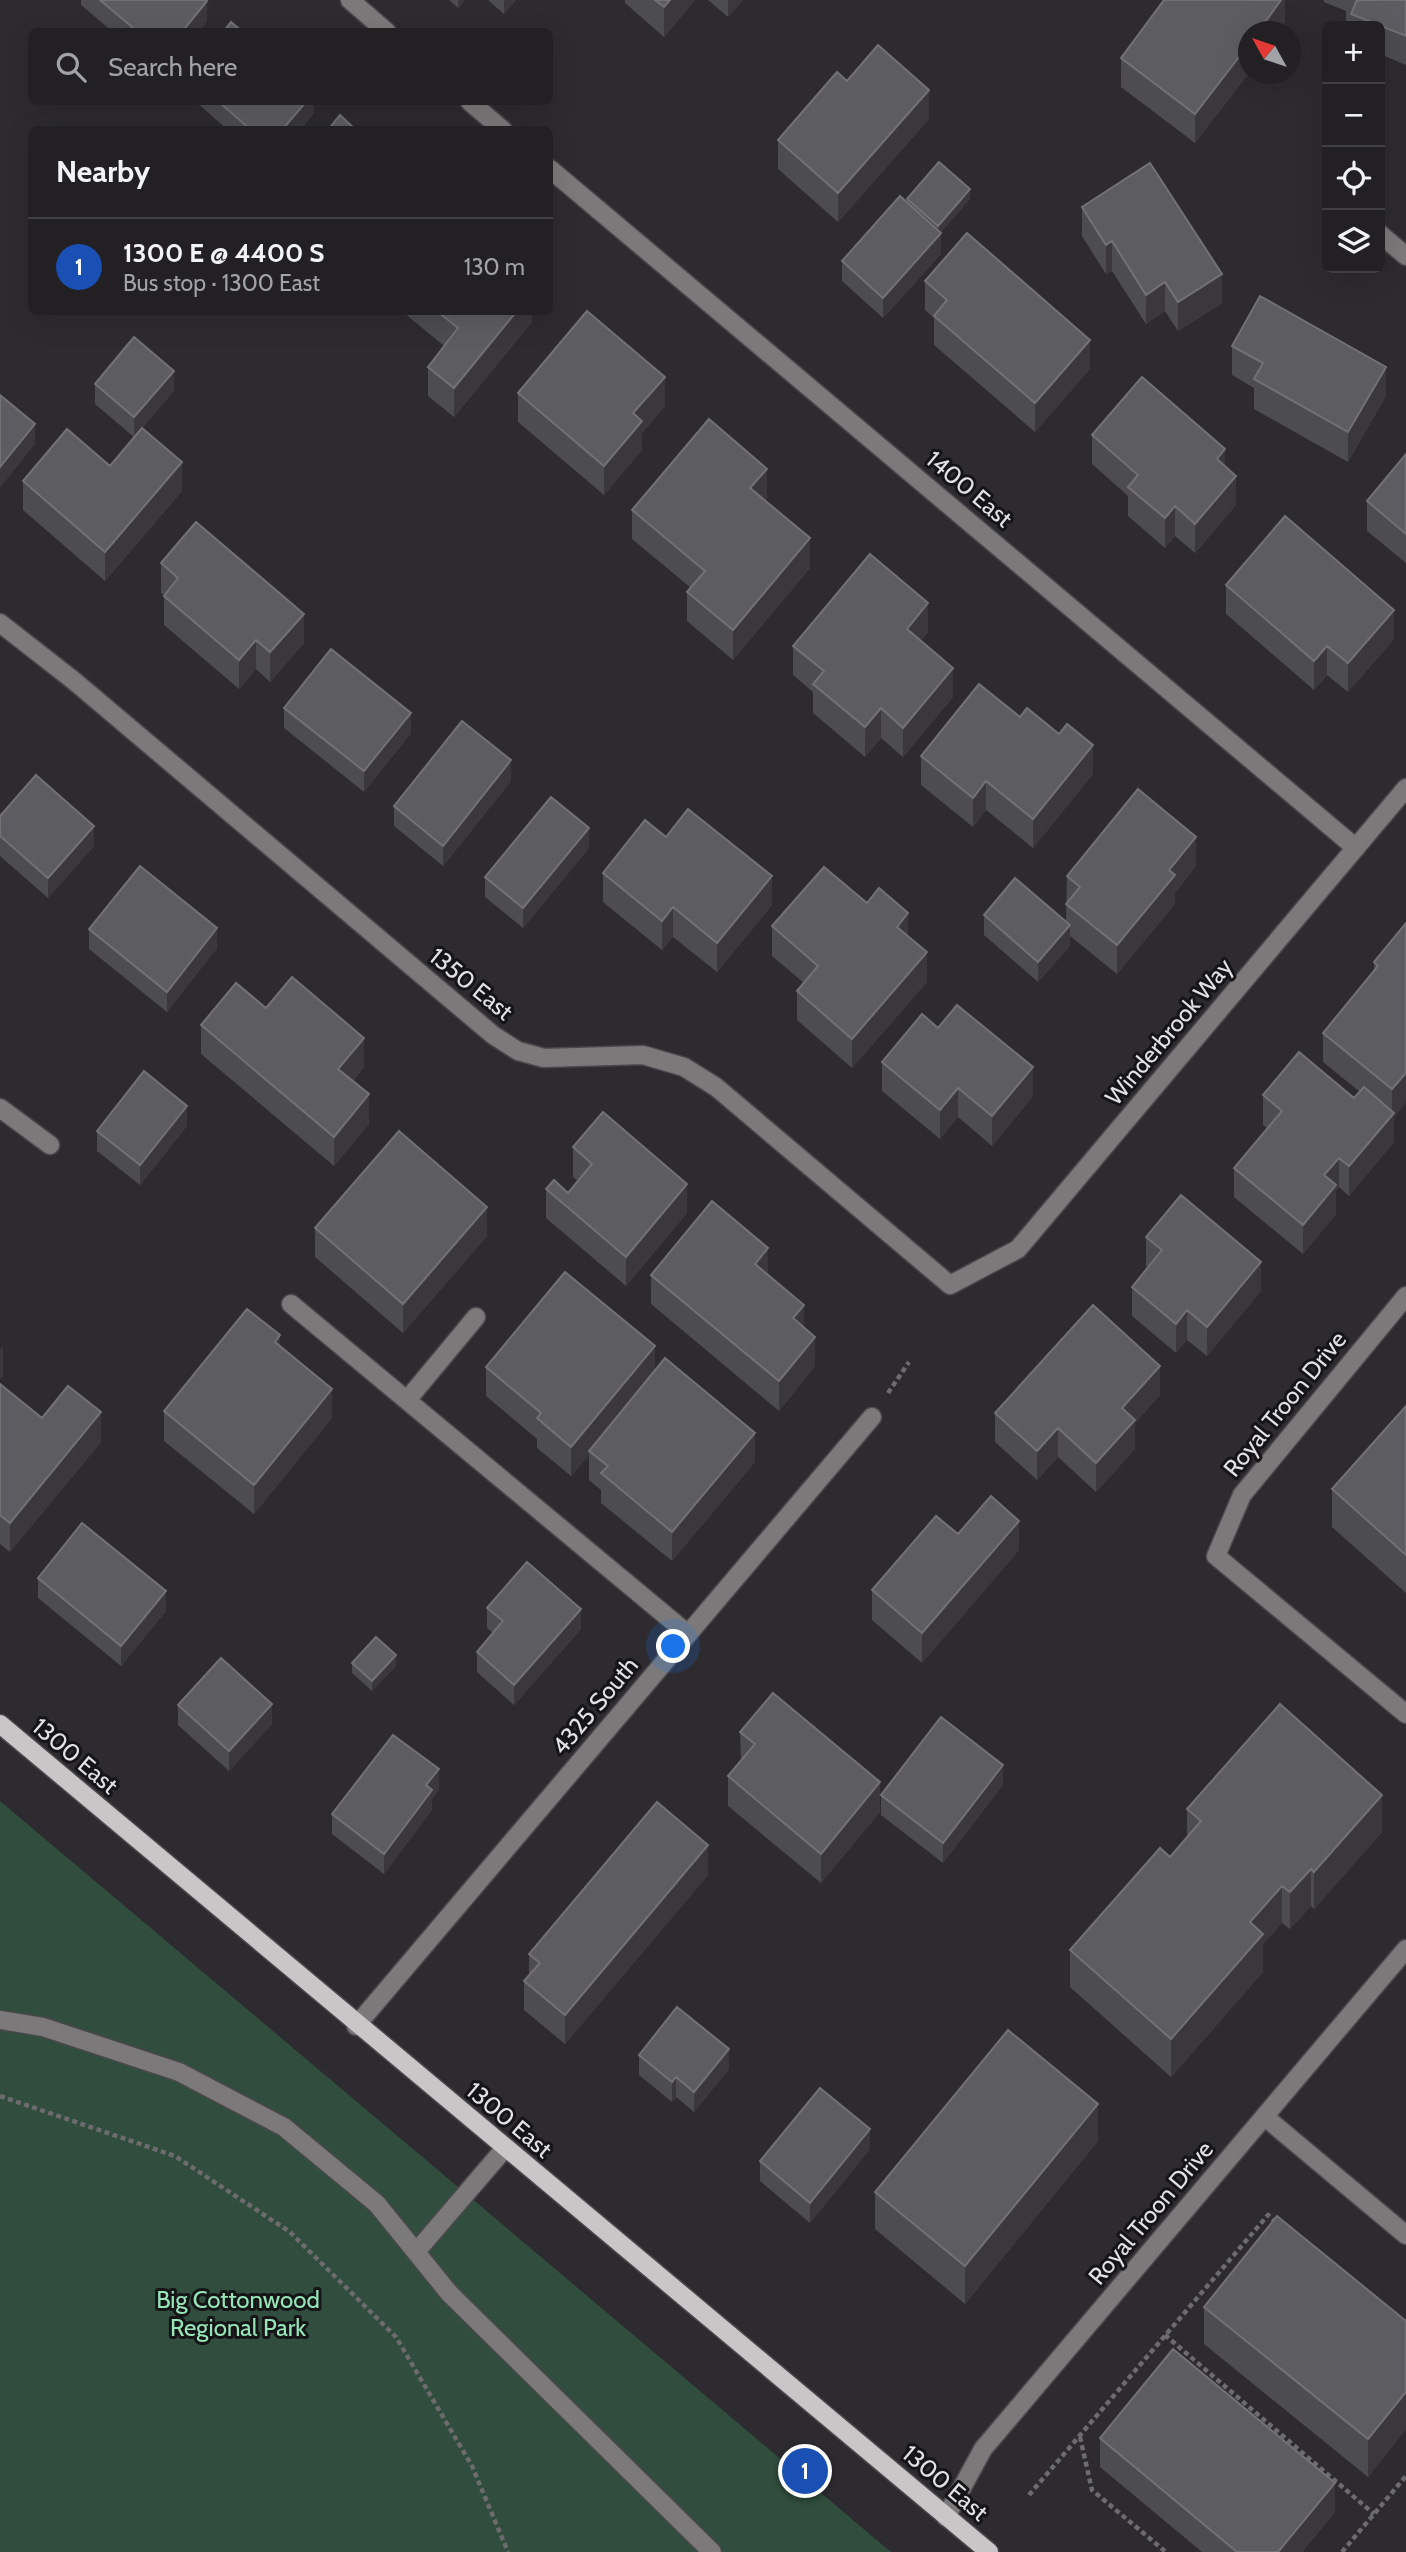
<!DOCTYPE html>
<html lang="en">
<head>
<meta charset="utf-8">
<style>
  :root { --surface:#222023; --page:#2a282b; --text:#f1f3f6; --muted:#a2a3a6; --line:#3f3e41; --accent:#f3a081 }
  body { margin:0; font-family:Cabin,sans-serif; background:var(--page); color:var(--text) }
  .controls { position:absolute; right:21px; top:21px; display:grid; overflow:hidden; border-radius:10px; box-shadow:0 7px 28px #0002 }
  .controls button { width:63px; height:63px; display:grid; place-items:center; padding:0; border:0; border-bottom:2px solid var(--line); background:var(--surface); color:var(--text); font:35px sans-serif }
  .compass { position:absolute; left:1238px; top:21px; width:63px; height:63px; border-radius:50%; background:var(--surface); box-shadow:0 7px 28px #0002; rotate:310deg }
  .you { position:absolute; left:674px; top:1647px; width:24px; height:24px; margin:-18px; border:5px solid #fff; border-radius:50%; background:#1a73e8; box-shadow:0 0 0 10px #1a73e833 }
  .badge { display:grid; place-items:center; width:46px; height:46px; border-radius:50%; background:var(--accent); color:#fff; font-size:23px; font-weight:700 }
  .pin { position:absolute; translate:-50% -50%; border:4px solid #fff; box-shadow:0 2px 7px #0006 }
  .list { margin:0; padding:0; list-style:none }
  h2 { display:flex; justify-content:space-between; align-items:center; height:91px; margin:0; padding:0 28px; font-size:30px }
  h2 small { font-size:23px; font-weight:400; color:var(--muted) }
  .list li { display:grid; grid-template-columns:46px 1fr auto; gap:21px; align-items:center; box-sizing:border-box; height:98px; padding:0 28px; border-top:2px solid var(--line) }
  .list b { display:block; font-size:26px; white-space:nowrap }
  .list p { margin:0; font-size:23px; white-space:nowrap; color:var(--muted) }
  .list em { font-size:23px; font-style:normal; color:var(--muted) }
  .icon { flex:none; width:38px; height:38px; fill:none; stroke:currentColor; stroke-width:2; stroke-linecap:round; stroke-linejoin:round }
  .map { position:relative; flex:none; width:1406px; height:2552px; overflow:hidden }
  .search { position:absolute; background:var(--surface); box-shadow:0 7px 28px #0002; left:28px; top:28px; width:525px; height:77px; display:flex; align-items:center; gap:18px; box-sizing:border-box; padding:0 24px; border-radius:10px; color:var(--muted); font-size:26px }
  .panel { position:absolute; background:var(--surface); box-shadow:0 7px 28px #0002; left:28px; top:126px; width:525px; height:189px; border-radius:10px }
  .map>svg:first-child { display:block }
  .green { fill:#304d3d }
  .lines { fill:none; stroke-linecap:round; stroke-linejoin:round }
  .minor-casing { stroke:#4a484c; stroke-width:21 }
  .major-casing { stroke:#4a484c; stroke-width:21 }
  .path { stroke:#6c6b6e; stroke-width:4.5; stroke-dasharray:5 3.5; stroke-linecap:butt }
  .minor { stroke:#7b7979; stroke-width:18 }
  .major { stroke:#cac5c6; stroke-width:18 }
  .wall { fill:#4d4c50 }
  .shaded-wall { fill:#3a383c }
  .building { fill:#5d5c60; stroke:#727174; stroke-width:2 }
  .labels { text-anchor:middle; stroke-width:6; stroke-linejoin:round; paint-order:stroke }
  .street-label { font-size:24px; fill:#e2e1e3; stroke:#151416 }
  .park-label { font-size:24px; fill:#95e5b8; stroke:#151416 }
</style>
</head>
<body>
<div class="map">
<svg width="1406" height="2552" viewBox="0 0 1406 2552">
  <rect width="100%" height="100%" fill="#2d2b2f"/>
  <path class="green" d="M0 1801 891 2552H0Z"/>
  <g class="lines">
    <defs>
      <path id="minor" d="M350 0 387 32
        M470 102 503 130
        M550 169 1356 848
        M1380 234 1406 256
        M0 623 73 680 493 1035 518 1051 544 1058 643 1055 684 1067 716 1087 950 1285 1018 1249 1406 788
        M0 1108 50 1145
        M1406 1296 1242 1495 1216 1556 1406 1714
        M291 1304 688 1634
        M408 1399 476 1317
        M0 2020 43 2027 179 2072 284 2127 377 2204 449 2293 712 2552
        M356 2026 872 1417
        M1265 2117 1406 2235
        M416 2252 505 2148
        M946 2517 983 2449 1406 1949"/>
      <path id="major" d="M0 1724 989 2552"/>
    </defs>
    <use href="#minor" class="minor-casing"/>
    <use href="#major" class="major-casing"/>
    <path class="path" d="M888 1393 909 1362
      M0 2096 175 2156 290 2232 396 2337 472 2466 508 2552
      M1165 2335 1374 2514
      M1080 2437 1092 2490 1166 2552
      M1029 2495 1268 2215 1276 2222
      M1342 2552 1406 2476"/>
    <use href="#minor" class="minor"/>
    <use href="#major" class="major"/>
  </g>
  <path class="wall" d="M81 0H205L207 21 199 32H113L81 5Z
    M449 0H465L458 8Z
    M488 0H516L504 14Z
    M625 0H695L664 37 625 3Z
    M708 0H743L728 17Z
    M1285 0V25L1249 32V73L1195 143 1121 87V58Z
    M1324 0H1406V65L1380 54V26H1349L1346 25V11L1324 2Z
    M847 81 929 119 838 222 778 169V140Z
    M196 102H314V113L300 130H228Z
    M907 199H970L940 233 941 254 883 318 842 281V261L907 203Z
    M1082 207 1222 303 1178 331 1165 311 1146 324 1112 271 1106 274 1082 236Z
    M925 281 1090 369 1035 432 934 345V318L925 310Z
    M403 312H532V322L454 417 428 396V367L444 346Z
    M1232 346 1386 396 1348 462 1254 409V388L1232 375Z
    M95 384 174 391 134 437 95 404Z
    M518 393 665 406 642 433V450L604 495 518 422Z
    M1092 435 1225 466 1236 505 1195 553 1175 536 1165 548 1128 516V496L1092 464Z
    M1406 454V563L1367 531V501Z
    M110 466 182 491 105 581 23 510V481Z
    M767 498 765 500 810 568 733 660 687 621V592L691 588 632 539V510Z
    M161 563 304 643 270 682 256 669 239 689 164 625V595L161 593Z
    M1226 585 1394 639 1348 692 1327 675 1314 690 1226 614Z
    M928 632 921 641 953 697 903 757 881 738 865 757 813 713V692L793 675V646Z
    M284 708 411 733 364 792 284 728Z
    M1020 717 1093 774 1033 848 986 810 973 827 921 785V756Z
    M511 781 443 866 394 826V806Z
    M0 816 94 846 48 898 0 856Z
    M666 837 772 905 717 972 673 937 662 950 603 902V873Z
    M589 848 523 928 485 897V877Z
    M1196 866 1175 893V904L1117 974 1070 936V946L1038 982 984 935V915L1066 923 1067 876Z
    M867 903 908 936 927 982 852 1068 797 1020V991L804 983 772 956V926Z
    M1406 923V1102L1394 1117V1142L1349 1196 1339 1187 1336 1190V1214L1303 1254 1234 1197V1168L1267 1128 1263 1125V1095L1354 1098 1360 1092 1323 1062V1033L1374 971V962Z
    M89 929 217 948 167 1012 89 949Z
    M266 1008 364 1067 353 1081 369 1124 334 1166 201 1054V1025Z
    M938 1028 1033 1096 992 1146 958 1117 940 1139 882 1091V1062Z
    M187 1126 140 1185 97 1151V1131Z
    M573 1147 687 1213 626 1286 546 1218V1189L568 1193 578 1181 573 1177Z
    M315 1228 487 1236 403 1333 315 1257Z
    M1146 1237 1261 1291 1207 1356 1187 1340 1176 1353 1132 1316V1287L1148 1268 1146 1266Z
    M768 1274 804 1327 815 1366 779 1411 651 1304V1275Z
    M280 1347 332 1418 254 1514 164 1441V1411Z
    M486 1367 655 1371 755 1462 672 1561 601 1503V1490L589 1480V1455L571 1476 537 1448V1439L486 1396Z
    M0 1384 42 1418 101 1442 10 1552 0 1544Z
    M1160 1395 1135 1423V1449L1096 1492 1058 1457 1037 1480 995 1442V1413Z
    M1406 1406V1593L1332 1527V1489Z
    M958 1534 1019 1550 922 1663 872 1620V1590Z
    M38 1578 166 1611 121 1666 38 1598Z
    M487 1608 581 1629 514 1705 477 1672V1652L493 1633 487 1628Z
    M352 1663 396 1666 372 1691 352 1673Z
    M178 1705 272 1724 229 1771 178 1725Z
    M740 1732 880 1812 821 1883 728 1806V1776L741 1761Z
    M1003 1785 943 1863 881 1815V1795Z
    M439 1789 432 1799V1810L384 1874 332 1834V1814Z
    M1187 1809 1382 1832 1314 1909 1311 1906 1290 1929 1282 1923 1263 1944V1972L1171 2077 1070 1987V1950L1170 1857 1187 1837Z
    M708 1875 565 2044 524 2010V1981L529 1976V1954Z
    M639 2055 729 2069 694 2112 676 2097 672 2102 639 2075Z
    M1098 2141 965 2304 875 2229V2192Z
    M870 2149 810 2223 760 2181V2161Z
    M1204 2307 1406 2321V2429L1368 2477 1204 2344Z
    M1100 2438 1335 2512 1302 2552H1202L1100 2467Z"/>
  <path class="shaded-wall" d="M458 0H465L458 8Z
    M504 0H516L504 14Z
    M670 0H695L664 37V7Z
    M728 0H743L728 17Z
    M1281 0H1285V25L1280 32H1258Z
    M207 1V21L199 32H182Z
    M1249 44V73L1195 143V114Z
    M929 90V119L838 222V193Z
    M306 102H314V113L300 130H282Z
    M970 189V199L938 236V226Z
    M941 233V254L883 318V298Z
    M1112 241V271L1106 274V245Z
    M1222 274V303L1178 331V302Z
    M1165 282V311L1146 324V295Z
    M516 312H532V322L454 417V388Z
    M1090 340V369L1035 432V403Z
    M1386 367V396L1348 462V432Z
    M174 371V391L134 437V417Z
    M665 377V406L642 433V450L604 495V466L633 413Z
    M35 424V444L0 488V467Z
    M1225 449V478L1217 459Z
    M182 462V491L105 581V552Z
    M767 469V498L750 518V488Z
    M1236 476V505L1195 553V524Z
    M1175 506V536L1165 548V518Z
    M810 538V568L733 660V630Z
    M928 603V632L907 658V629Z
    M1394 610V639L1348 692V663Z
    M304 614V643L270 682V652Z
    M256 640V669L239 689V660Z
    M1327 646V675L1314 690V661Z
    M953 668V697L903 757V728Z
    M881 708V738L865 757V727Z
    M411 713V733L364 792V771Z
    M1093 745V774L1033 848V819Z
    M511 760V781L443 866V846Z
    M986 781V810L973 827V798Z
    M94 826V846L48 898V878Z
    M589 828V848L523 928V908Z
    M1196 837V866L1175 893V904L1117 974V945L1169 870Z
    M772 876V905L717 972V943Z
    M673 907V937L662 950V921Z
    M908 913V942L897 927Z
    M1070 925V946L1038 982V962Z
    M217 928V948L167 1012V992Z
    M927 952V982L852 1068V1039Z
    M364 1038V1067L338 1098V1069Z
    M1033 1067V1096L992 1146V1116Z
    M1406 1073V1102L1394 1117V1142L1349 1196V1166L1392 1115V1089Z
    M958 1088V1117L940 1139V1110Z
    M369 1094V1124L334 1166V1137Z
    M187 1106V1126L140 1185V1165Z
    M1339 1158V1187L1336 1190V1214L1303 1254V1225L1324 1175Z
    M687 1184V1213L626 1286V1257Z
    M487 1207V1236L403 1333V1304Z
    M768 1248V1278L755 1264Z
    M1261 1262V1291L1207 1356V1327Z
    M804 1305V1334L793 1318Z
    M1187 1310V1340L1176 1353V1324Z
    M280 1335V1365L275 1342Z
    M815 1337V1366L779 1411V1381Z
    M3 1346V1376L0 1379V1350Z
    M655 1346V1375L589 1451V1455L571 1476V1447Z
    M1160 1366V1395L1135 1423V1449L1096 1492V1463L1122 1408Z
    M332 1389V1418L254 1514V1485Z
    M101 1412V1442L10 1552V1523Z
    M1058 1428V1457L1037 1480V1451Z
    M755 1433V1462L672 1561V1532Z
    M1019 1521V1550L922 1663V1633Z
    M166 1591V1611L121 1666V1646Z
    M581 1609V1629L514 1705V1685Z
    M396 1655V1666L372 1691V1681Z
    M272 1704V1724L229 1771V1751Z
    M1003 1765V1785L943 1863V1843Z
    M439 1769V1789L432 1799V1810L384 1874V1854L426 1785Z
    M880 1782V1812L821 1883V1854Z
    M1382 1795V1832L1314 1909V1872Z
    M708 1845V1875L565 2044V2015Z
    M1311 1869V1906L1290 1929V1892Z
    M1282 1886V1923L1263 1944V1972L1171 2077V2039L1250 1922Z
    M729 2049V2069L694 2112V2092Z
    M676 2077V2097L672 2102V2082Z
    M1098 2104V2141L965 2304V2266Z
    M870 2129V2149L810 2223V2203Z
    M1406 2392V2429L1368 2477V2439Z
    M1335 2483V2512L1302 2552H1278Z"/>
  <path class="building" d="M100 0H205L207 1 182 32H138Z
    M655 0H670L664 7Z
    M1164 0H1281L1258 32H1249V44L1195 114 1121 58Z
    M1357 0H1406V36L1351 14Z
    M231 22 243 32H223Z
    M878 45 929 90 838 193 778 140 837 72 847 81Z
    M219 102H306L282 130H251Z
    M340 115 356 130H328Z
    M939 162 970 189 938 226 907 199Z
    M1150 163 1222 274 1178 302 1165 282 1146 295 1112 241 1106 245 1082 207Z
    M900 196 941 233 883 298 842 261Z
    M967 233 1090 340 1035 403 934 316 947 300 925 281Z
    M1260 296 1386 367 1348 432 1254 379 1263 363 1232 346Z
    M587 311 665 377 633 413 642 421 604 466 518 393Z
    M438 312H516L454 388 428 367 458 328Z
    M134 337 174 371 134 417 95 384Z
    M1142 377 1225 449 1217 459 1236 476 1195 524 1175 506 1165 518 1128 487 1138 475 1092 435Z
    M0 395 35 424 0 467Z
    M709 419 767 469 750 488 810 538 733 630 687 592 705 571 632 510Z
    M142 428 182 462 105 552 23 481 67 429 110 466Z
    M1406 454V534L1367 501Z
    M1285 516 1394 610 1348 663 1327 646 1314 661 1226 585Z
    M196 522 304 614 270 652 256 640 239 660 164 596 178 578 161 563Z
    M870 554 928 603 907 629 953 668 903 728 881 708 865 727 813 684 824 671 793 646Z
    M331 649 411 713 364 771 284 708Z
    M979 684 1020 717 1027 708 1059 734 1067 724 1093 745 1033 819 986 781 973 798 921 756Z
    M462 721 511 760 443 846 394 806Z
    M36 775 94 826 48 878 0 836V816Z
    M1138 789 1196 837 1169 870 1175 875 1117 945 1066 904 1080 887 1067 876Z
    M551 797 589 828 523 908 485 877Z
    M688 809 772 876 717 943 673 907 662 921 603 873 645 820 666 837Z
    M140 866 217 928 167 992 89 929Z
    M824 867 867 903 879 888 908 913 897 927 927 952 852 1039 797 991 818 966 772 926Z
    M1015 878 1070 925 1038 962 984 915Z
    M1406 923V1073L1392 1089 1323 1033 1378 966 1374 962Z
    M292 977 364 1038 338 1069 369 1094 334 1137 201 1025 236 983 266 1008Z
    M957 1005 1033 1067 992 1116 958 1088 940 1110 882 1062 922 1014 938 1028Z
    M1299 1052 1354 1098 1364 1087 1394 1113 1349 1166 1339 1158 1324 1175 1336 1185 1303 1225 1234 1168 1282 1111 1263 1095Z
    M144 1071 187 1106 140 1165 97 1131Z
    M603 1112 687 1184 626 1257 546 1189 554 1180 568 1193 592 1164 573 1147Z
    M399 1131 487 1207 403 1304 315 1228Z
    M1181 1195 1261 1262 1207 1327 1187 1310 1176 1324 1132 1287 1162 1250 1146 1237Z
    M712 1201 768 1248 755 1264 804 1305 793 1318 815 1337 779 1381 651 1275Z
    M565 1272 655 1346 571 1447 537 1418 541 1413 486 1367Z
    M1093 1305 1160 1366 1122 1408 1135 1420 1096 1463 1058 1428 1037 1451 995 1413Z
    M247 1309 280 1335 275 1342 332 1389 254 1485 164 1411Z
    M665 1358 755 1433 672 1532 601 1473 608 1466 589 1451Z
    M0 1384 42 1418 68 1386 101 1412 10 1523 0 1515Z
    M1406 1406V1555L1332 1489Z
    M991 1496 1019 1521 922 1633 872 1590 936 1516 958 1534Z
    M82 1523 166 1591 121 1646 38 1578Z
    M527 1562 581 1609 514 1685 477 1652 503 1621 487 1608Z
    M376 1637 396 1655 372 1681 352 1663Z
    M221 1658 272 1704 229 1751 178 1705Z
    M773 1693 880 1782 821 1854 728 1776 755 1744 740 1732Z
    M1280 1704 1382 1795 1314 1872 1311 1869 1290 1892 1282 1886 1250 1922 1263 1934 1171 2039 1070 1950 1160 1848 1170 1857 1201 1821 1187 1809Z
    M941 1717 1003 1765 943 1843 881 1795Z
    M393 1735 439 1769 426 1785 432 1790 384 1854 332 1814Z
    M657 1802 708 1845 565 2015 524 1981 540 1963 529 1954Z
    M677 2007 729 2049 694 2092 676 2077 672 2082 639 2055Z
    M1008 2030 1098 2104 965 2266 875 2192Z
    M820 2088 870 2129 810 2203 760 2161Z
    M1277 2216 1406 2321V2392L1368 2439 1204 2307Z
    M1173 2349 1335 2483 1278 2552H1237L1100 2438Z"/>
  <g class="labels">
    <g class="street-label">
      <text transform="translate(969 489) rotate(40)" y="8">1400 East</text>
      <text transform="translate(471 984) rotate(39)" y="8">1350 East</text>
      <text transform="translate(1169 1032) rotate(-50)" y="8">Winderbrook Way</text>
      <text transform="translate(1285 1404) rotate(-51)" y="8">Royal Troon Drive</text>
      <text transform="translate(595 1706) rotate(-50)" y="8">4325 South</text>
      <text transform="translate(75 1756) rotate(40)" y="8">1300 East</text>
      <text transform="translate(509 2120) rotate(40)" y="8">1300 East</text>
      <text transform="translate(1151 2213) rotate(-50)" y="8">Royal Troon Drive</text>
      <text transform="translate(945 2483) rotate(40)" y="8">1300 East</text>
    </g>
    <g class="park-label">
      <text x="238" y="2308">Big Cottonwood<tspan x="238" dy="28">Regional Park</tspan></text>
    </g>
  </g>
</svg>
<div class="controls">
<button>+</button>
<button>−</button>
<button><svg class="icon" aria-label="locate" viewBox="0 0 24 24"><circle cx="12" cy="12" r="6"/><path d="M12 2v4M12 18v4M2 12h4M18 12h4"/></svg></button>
<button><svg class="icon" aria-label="layers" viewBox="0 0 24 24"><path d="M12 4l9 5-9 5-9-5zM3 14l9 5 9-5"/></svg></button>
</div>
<svg class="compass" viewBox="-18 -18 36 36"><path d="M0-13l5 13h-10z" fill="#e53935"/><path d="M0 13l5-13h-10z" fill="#a2a3a6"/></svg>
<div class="you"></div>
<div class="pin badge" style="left:805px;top:2471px;background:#1a4fb4">1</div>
<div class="search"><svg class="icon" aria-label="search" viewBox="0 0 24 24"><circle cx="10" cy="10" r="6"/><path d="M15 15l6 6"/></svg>Search here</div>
<section class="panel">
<h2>Nearby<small></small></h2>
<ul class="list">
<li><span class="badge" style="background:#1a4fb4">1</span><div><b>1300 E @ 4400 S</b><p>Bus stop · 1300 East</p></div><em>130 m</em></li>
</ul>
</section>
</div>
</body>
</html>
